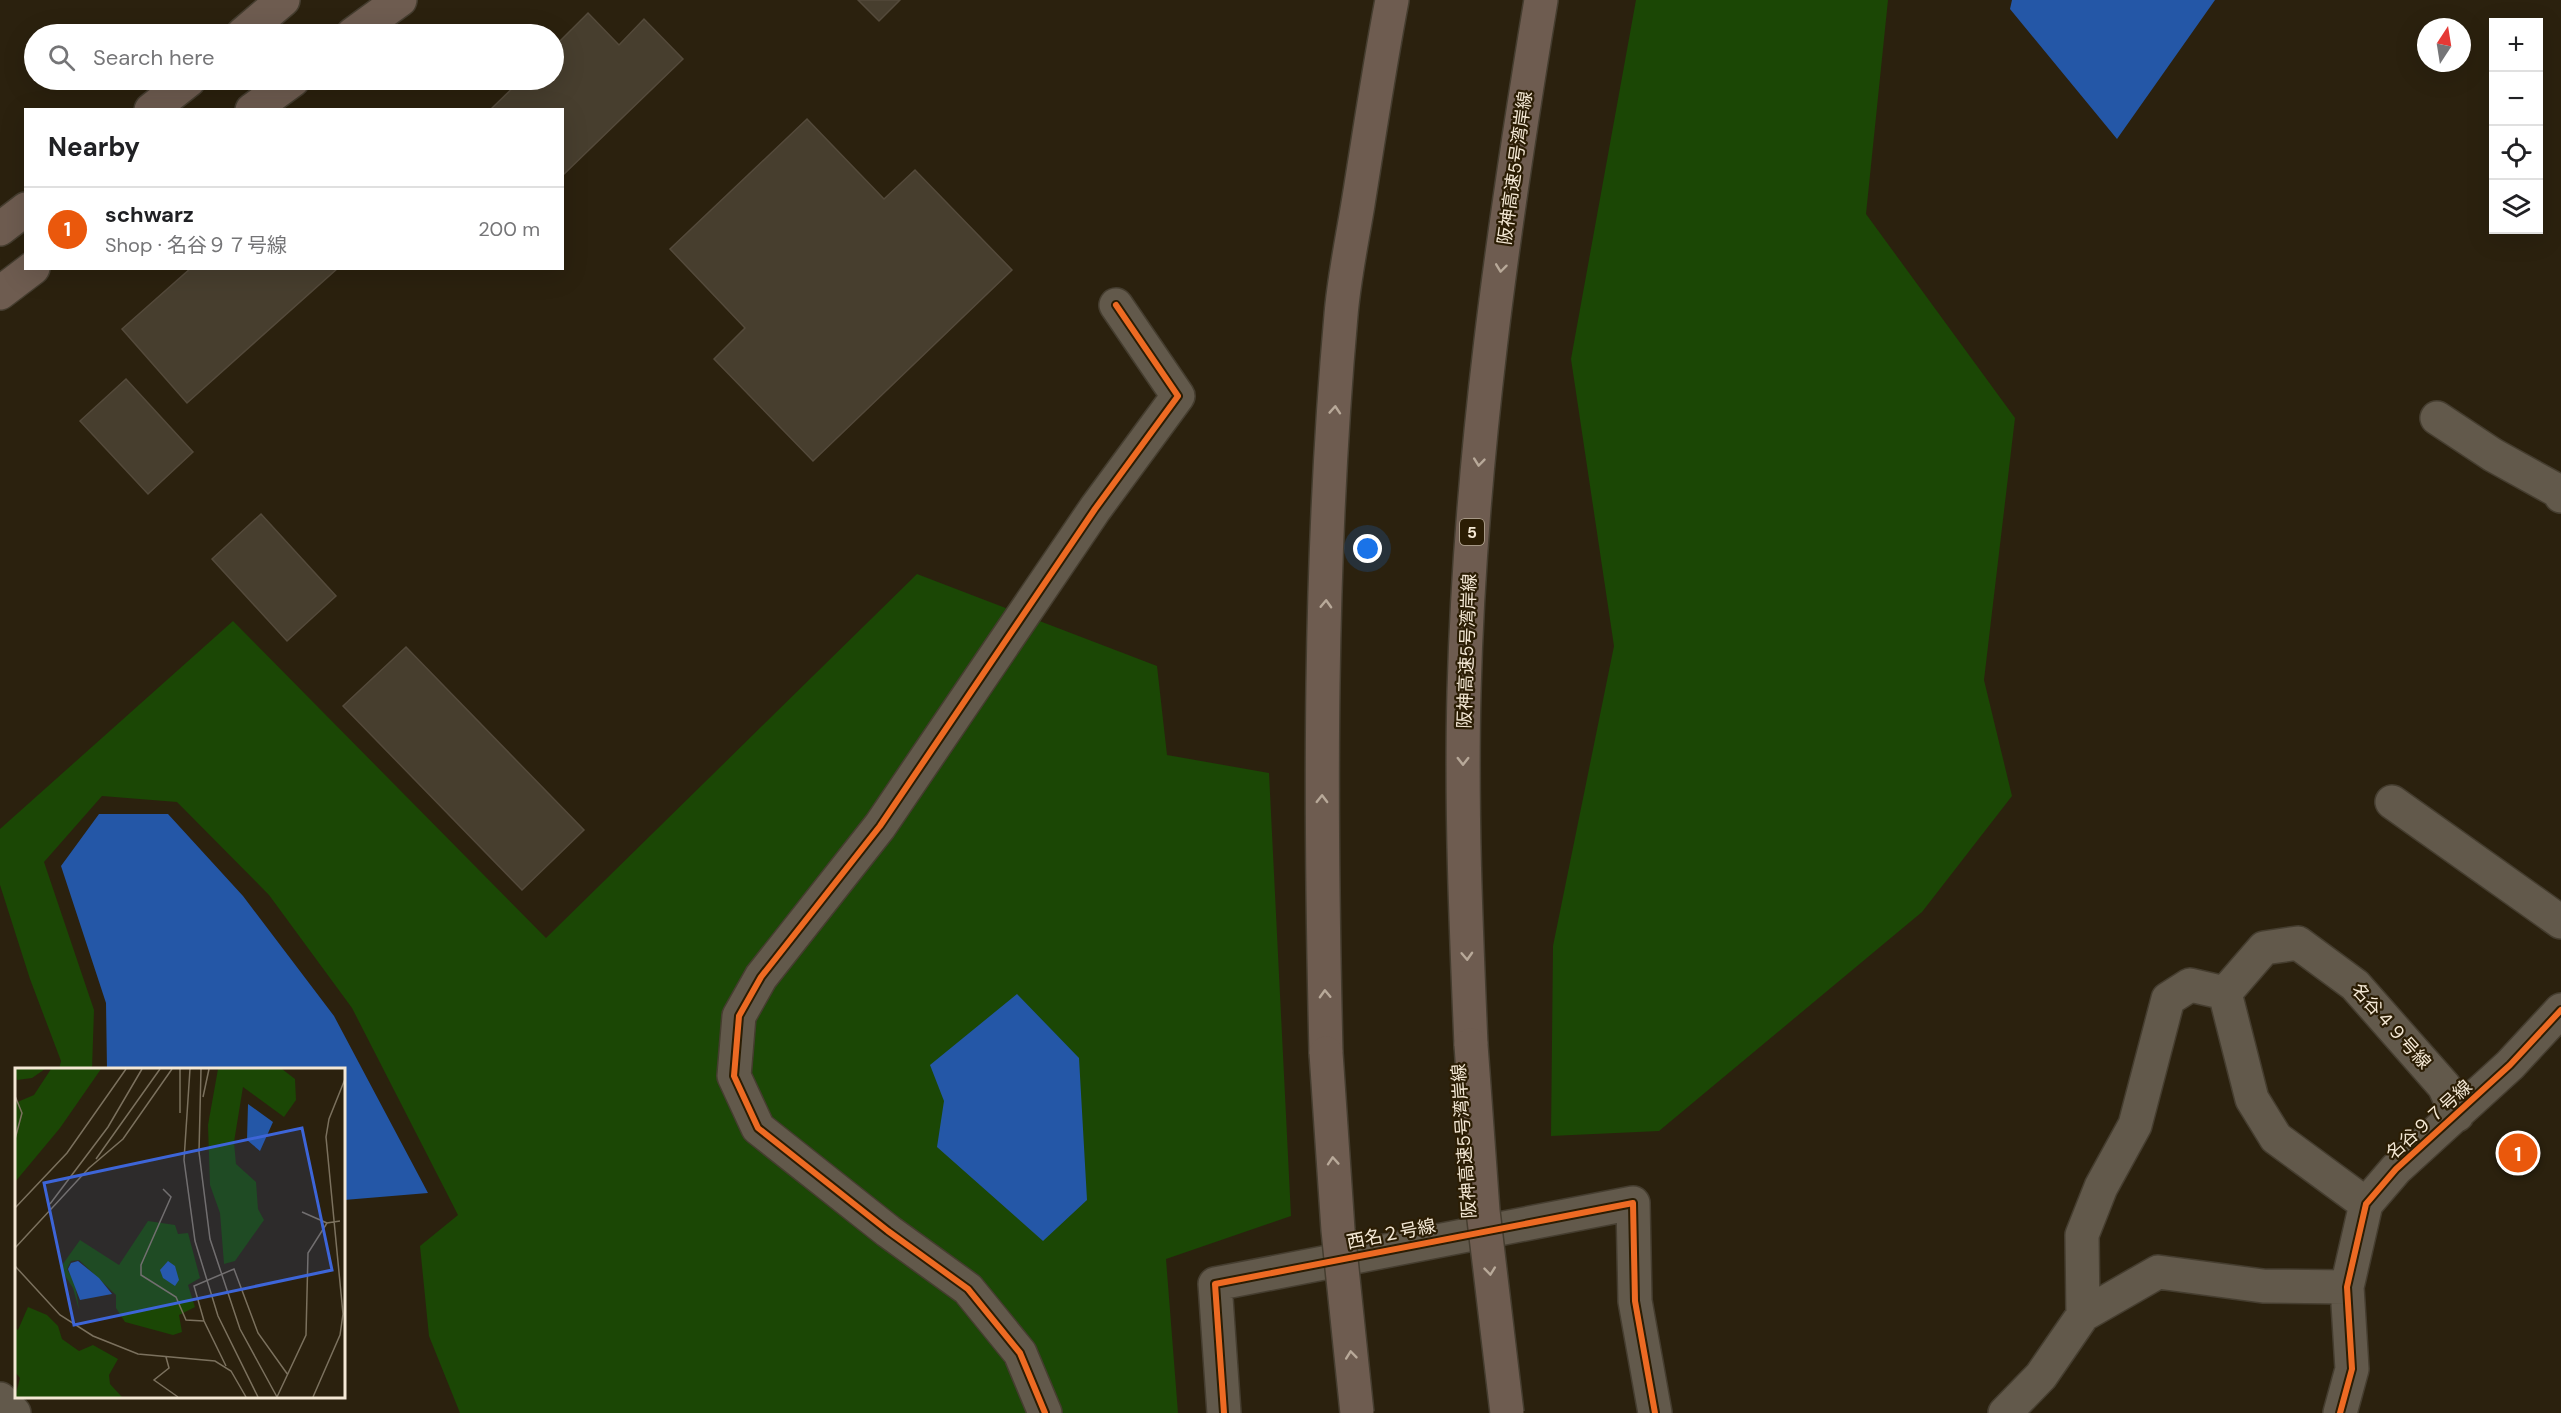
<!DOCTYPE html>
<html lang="en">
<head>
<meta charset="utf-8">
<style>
  :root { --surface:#fff; --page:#f6f6f6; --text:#202124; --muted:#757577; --line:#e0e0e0; --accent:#ea580c }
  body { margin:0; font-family:"DM Sans","Noto Sans JP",sans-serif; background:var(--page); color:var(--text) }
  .controls { position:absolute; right:18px; top:18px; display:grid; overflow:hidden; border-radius:0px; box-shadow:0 6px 24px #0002 }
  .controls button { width:54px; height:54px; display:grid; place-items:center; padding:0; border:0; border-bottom:2px solid var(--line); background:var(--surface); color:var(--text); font:30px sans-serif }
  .compass { position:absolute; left:2417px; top:18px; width:54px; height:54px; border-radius:50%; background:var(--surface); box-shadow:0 6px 24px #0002; rotate:12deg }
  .you { position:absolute; left:1368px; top:549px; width:21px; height:21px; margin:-15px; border:4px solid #fff; border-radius:50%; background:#1a73e8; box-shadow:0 0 0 9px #1a73e833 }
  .badge { display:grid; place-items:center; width:39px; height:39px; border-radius:50%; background:var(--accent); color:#fff; font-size:20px; font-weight:700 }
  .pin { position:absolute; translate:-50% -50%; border:3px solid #fff; box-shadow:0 2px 6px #0006 }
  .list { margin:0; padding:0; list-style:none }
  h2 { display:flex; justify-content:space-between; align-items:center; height:78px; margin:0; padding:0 24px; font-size:26px }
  h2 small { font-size:20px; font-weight:400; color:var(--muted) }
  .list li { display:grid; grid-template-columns:39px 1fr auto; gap:18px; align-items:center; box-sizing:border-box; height:84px; padding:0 24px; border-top:2px solid var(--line) }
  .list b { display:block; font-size:22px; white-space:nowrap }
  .list p { margin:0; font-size:20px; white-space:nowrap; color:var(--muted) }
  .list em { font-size:20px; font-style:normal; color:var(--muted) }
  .icon { flex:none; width:33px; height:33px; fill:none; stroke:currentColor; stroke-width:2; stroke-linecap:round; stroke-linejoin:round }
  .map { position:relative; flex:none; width:2561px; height:1413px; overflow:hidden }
  .search { position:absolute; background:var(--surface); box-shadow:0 6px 24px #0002; left:24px; top:24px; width:540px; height:66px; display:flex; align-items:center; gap:15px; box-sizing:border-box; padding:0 21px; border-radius:33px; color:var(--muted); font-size:22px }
  .panel { position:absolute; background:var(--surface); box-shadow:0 6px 24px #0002; left:24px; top:108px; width:540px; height:162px; border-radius:0px }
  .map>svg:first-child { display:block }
  .green { fill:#1b4705 }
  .water { fill:#2457a7 }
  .building { fill:#473e2e; stroke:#544a3b; stroke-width:1.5 }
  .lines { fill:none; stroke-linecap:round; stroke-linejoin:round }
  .minor-casing { stroke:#453d2f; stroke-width:36 }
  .highway-casing { stroke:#453d2f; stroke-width:36 }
  .minor { stroke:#62594b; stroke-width:33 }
  .highway { stroke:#6e5c50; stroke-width:33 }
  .highway-bridge-casing { stroke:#453d2f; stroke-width:36; stroke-linecap:butt }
  .highway-bridge { stroke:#6e5c50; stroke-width:33 }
  .cycleway-casing { stroke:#2b1d04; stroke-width:10 }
  .cycleway { stroke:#ed6a23; stroke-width:6 }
  .oneway { stroke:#b8a999 }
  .labels { text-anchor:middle; stroke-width:4.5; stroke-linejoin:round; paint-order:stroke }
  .shield { fill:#2b1d04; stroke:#b8ab96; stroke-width:1.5 }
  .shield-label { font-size:16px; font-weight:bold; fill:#f4e8d5 }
  .street-label { font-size:18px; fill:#f4e8d5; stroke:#2b1d04 }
  .inset-road { fill:none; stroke:#7b715e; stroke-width:1.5 }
  .view { fill:#3d65d8; fill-opacity:0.15; stroke:#3d65d8; stroke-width:3 }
  .inset-edge { fill:none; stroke:#f4e8d5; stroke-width:3 }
</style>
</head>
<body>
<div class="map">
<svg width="2561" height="1413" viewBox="0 0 2561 1413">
  <rect width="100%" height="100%" fill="#2b210e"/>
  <path class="green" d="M1636 0H1888L1866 214 2015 418 1984 680 2012 796 1922 912 1659 1131 1551 1136 1553 946 1614 646 1571 359Z
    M917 574 1157 666 1167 755 1269 773 1291 1216 1166 1259 1178 1413H460L429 1336 420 1246 458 1215 352 1008 269 895 177 802 102 796 44 862 94 1010 92 1069H59L61 1061 30 979 0 885V829L233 621 546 938Z"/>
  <path class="water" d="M2012 0H2215L2117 139 2010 9Z
    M99 814H168L243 896 334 1016 428 1193 344 1200V1070L107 1069 106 1003 61 866Z
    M1017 994 1079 1058 1087 1200 1043 1241 937 1147 944 1101 930 1065Z"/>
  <path class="building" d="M858 0H900L879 21Z
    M588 13 619 45 644 19 683 59 562 176V110H490L521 80H554V47Z
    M807 119 884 199 915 170 1012 270 813 461 714 359 745 328 670 249Z
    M191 268H338L187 403 122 329Z
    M126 379 193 452 148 494 80 421Z
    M261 514 336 596 287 641 212 559Z
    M406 647 584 830 522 890 343 706Z"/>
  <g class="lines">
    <defs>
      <path id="minor" d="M2437 418 2493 455 2558 491 2561 496
        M2392 802 2561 922
        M2225 993 2264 948 2298 943 2355 985 2444 1086 2457 1115
        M2225 993 2252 1099 2276 1138 2366 1204
        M2083 1315 2082 1235 2101 1187 2135 1125 2168 999 2190 985 2225 993
        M0 1399 14 1413
        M1045 1413 1020 1353 968 1289 888 1231 758 1128 734 1076 739 1016 761 977 880 826 1095 509 1178 396 1116 305
        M1224 1413 1215 1284 1633 1203 1635 1301 1655 1413
        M2005 1413 2041 1376 2083 1315 2158 1272 2263 1286 2347 1287
        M2340 1413 2352 1369 2347 1287 2366 1204 2396 1169 2510 1065 2561 1010"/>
      <path id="highway" d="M243 34 283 0
        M353 34 400 0
        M151 110 189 80
        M252 110 293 80
        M0 229 26 209
        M0 293 33 268
        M1471 1045C1466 927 1461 810 1464 692 1470 460 1503 228 1541 0
        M1326 1053C1320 807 1319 560 1341 315 1344 278 1352 241 1358 204 1369 136 1379 68 1392 0"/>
    </defs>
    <use href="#minor" class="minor-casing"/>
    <use href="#highway" class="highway-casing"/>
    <use href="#minor" class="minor"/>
    <use href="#highway" class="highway"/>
    <defs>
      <path id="highway-bridge" d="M1471 1045 1483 1211 1507 1413
        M1326 1053 1338 1230 1357 1413"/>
    </defs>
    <use href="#highway-bridge" class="highway-bridge-casing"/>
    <use href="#highway-bridge" class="highway-bridge"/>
    <defs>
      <path id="cycleway" d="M1045 1413 1020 1353 968 1289 888 1231 758 1128 734 1076 739 1016 761 977 880 826 1095 509 1178 396 1116 305
        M1224 1413 1215 1284 1633 1203 1635 1301 1655 1413
        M2340 1413 2352 1369 2347 1287 2366 1204 2396 1169 2510 1065 2561 1010"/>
    </defs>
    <use href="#cycleway" class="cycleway-casing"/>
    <use href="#cycleway" class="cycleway"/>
  </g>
  <defs><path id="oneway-chevron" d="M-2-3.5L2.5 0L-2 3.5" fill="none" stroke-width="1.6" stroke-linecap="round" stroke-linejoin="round" transform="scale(1.5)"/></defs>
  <g class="oneway">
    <use href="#oneway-chevron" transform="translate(1501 268) rotate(97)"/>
    <use href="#oneway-chevron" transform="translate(1335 410) rotate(-86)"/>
    <use href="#oneway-chevron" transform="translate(1479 462) rotate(96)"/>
    <use href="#oneway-chevron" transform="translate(1326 604) rotate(-88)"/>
    <use href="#oneway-chevron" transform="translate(1463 761) rotate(90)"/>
    <use href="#oneway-chevron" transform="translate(1322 799) rotate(-89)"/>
    <use href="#oneway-chevron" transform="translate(1467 956) rotate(87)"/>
    <use href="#oneway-chevron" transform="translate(1325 994) rotate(-92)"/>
    <use href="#oneway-chevron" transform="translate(1333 1161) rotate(-94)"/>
    <use href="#oneway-chevron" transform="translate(1490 1271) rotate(84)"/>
    <use href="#oneway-chevron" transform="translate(1351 1355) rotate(-96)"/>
  </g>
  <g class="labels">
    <rect class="shield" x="1460" y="519" width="24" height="26" rx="4.5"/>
    <g class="shield-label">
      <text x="1472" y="538">5</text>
    </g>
    <g class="street-label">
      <text transform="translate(1515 168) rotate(-82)" y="6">阪神高速5号湾岸線</text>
      <text transform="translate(1467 651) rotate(-88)" y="6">阪神高速5号湾岸線</text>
      <text transform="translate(2391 1026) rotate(48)" y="6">名谷４９号線</text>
      <text transform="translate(2429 1120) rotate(-42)" y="6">名谷９７号線</text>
      <text transform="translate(1464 1141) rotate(-94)" y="6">阪神高速5号湾岸線</text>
      <text transform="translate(1391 1234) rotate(-11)" y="6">西名２号線</text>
    </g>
  </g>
  <g transform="translate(15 1068)">
    <rect width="330" height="330" fill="#2b210e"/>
    <path d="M0 1H30L17 10 2 12ZM36 1H86L45 60 0 114V35L19 27ZM203 1H267L280 11 281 32 269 49 228 19 219 74 221 96 241 114 243 141 249 152 220 193 209 196 205 145 195 117 193 57ZM133 153 160 157 163 166 173 165 185 210 173 217 180 239 164 247 167 264 158 267 110 254 101 240V227L64 192 56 193 52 201 60 215 64 242 58 220 45 200 65 172 104 197ZM13 239 32 247 43 258 47 271 64 283 78 277 103 291 94 307 95 316 107 329H0L5 310 0 304V260L3 262Z" fill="#1b4705"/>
    <path d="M233 36 258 54 245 83 232 72ZM63 193 84 210 97 226 65 232 53 201 56 195ZM153 193 160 198 164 212 160 218 148 210 145 202Z" fill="#2457a7"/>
    <path class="inset-road" d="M165 1V45M175 1 169 92 180 173 203 248 243 329M186 1 184 84 195 171 225 261 262 329M0 28 7 45 0 71M188 29 194 1M81 91 145 1M148 121 156 129 126 197V207L161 229 171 252 189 253M35 136 93 59 127 1M0 140 52 85 111 1M287 144 312 155M0 180 74 100 108 71 157 1M0 198 45 247 78 268 123 286 200 293 216 303 231 329M151 289 154 300 139 312 163 329M211 298 189 253 179 218 219 201 243 265 273 307M262 329 291 267 293 185 312 155 325 153M298 329 325 267 328 246 311 69 314 51 330 11"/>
    <path class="view" d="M287 60 317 202 59 257 29 115Z"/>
    <rect width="330" height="330" class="inset-edge"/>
  </g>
</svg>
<div class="controls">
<button>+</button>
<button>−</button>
<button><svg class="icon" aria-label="locate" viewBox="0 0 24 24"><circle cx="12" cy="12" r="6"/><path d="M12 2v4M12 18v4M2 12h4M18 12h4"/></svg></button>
<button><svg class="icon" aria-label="layers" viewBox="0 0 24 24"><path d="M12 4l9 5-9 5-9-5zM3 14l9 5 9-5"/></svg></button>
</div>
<svg class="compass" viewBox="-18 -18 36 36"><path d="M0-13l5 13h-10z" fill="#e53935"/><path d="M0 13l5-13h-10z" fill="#757577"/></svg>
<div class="you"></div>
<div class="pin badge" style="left:2518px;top:1153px">1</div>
<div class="search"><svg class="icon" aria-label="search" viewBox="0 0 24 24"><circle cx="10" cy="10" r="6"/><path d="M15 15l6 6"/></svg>Search here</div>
<section class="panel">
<h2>Nearby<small></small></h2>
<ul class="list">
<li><span class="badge">1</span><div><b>schwarz</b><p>Shop · 名谷９７号線</p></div><em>200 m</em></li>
</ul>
</section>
</div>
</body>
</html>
